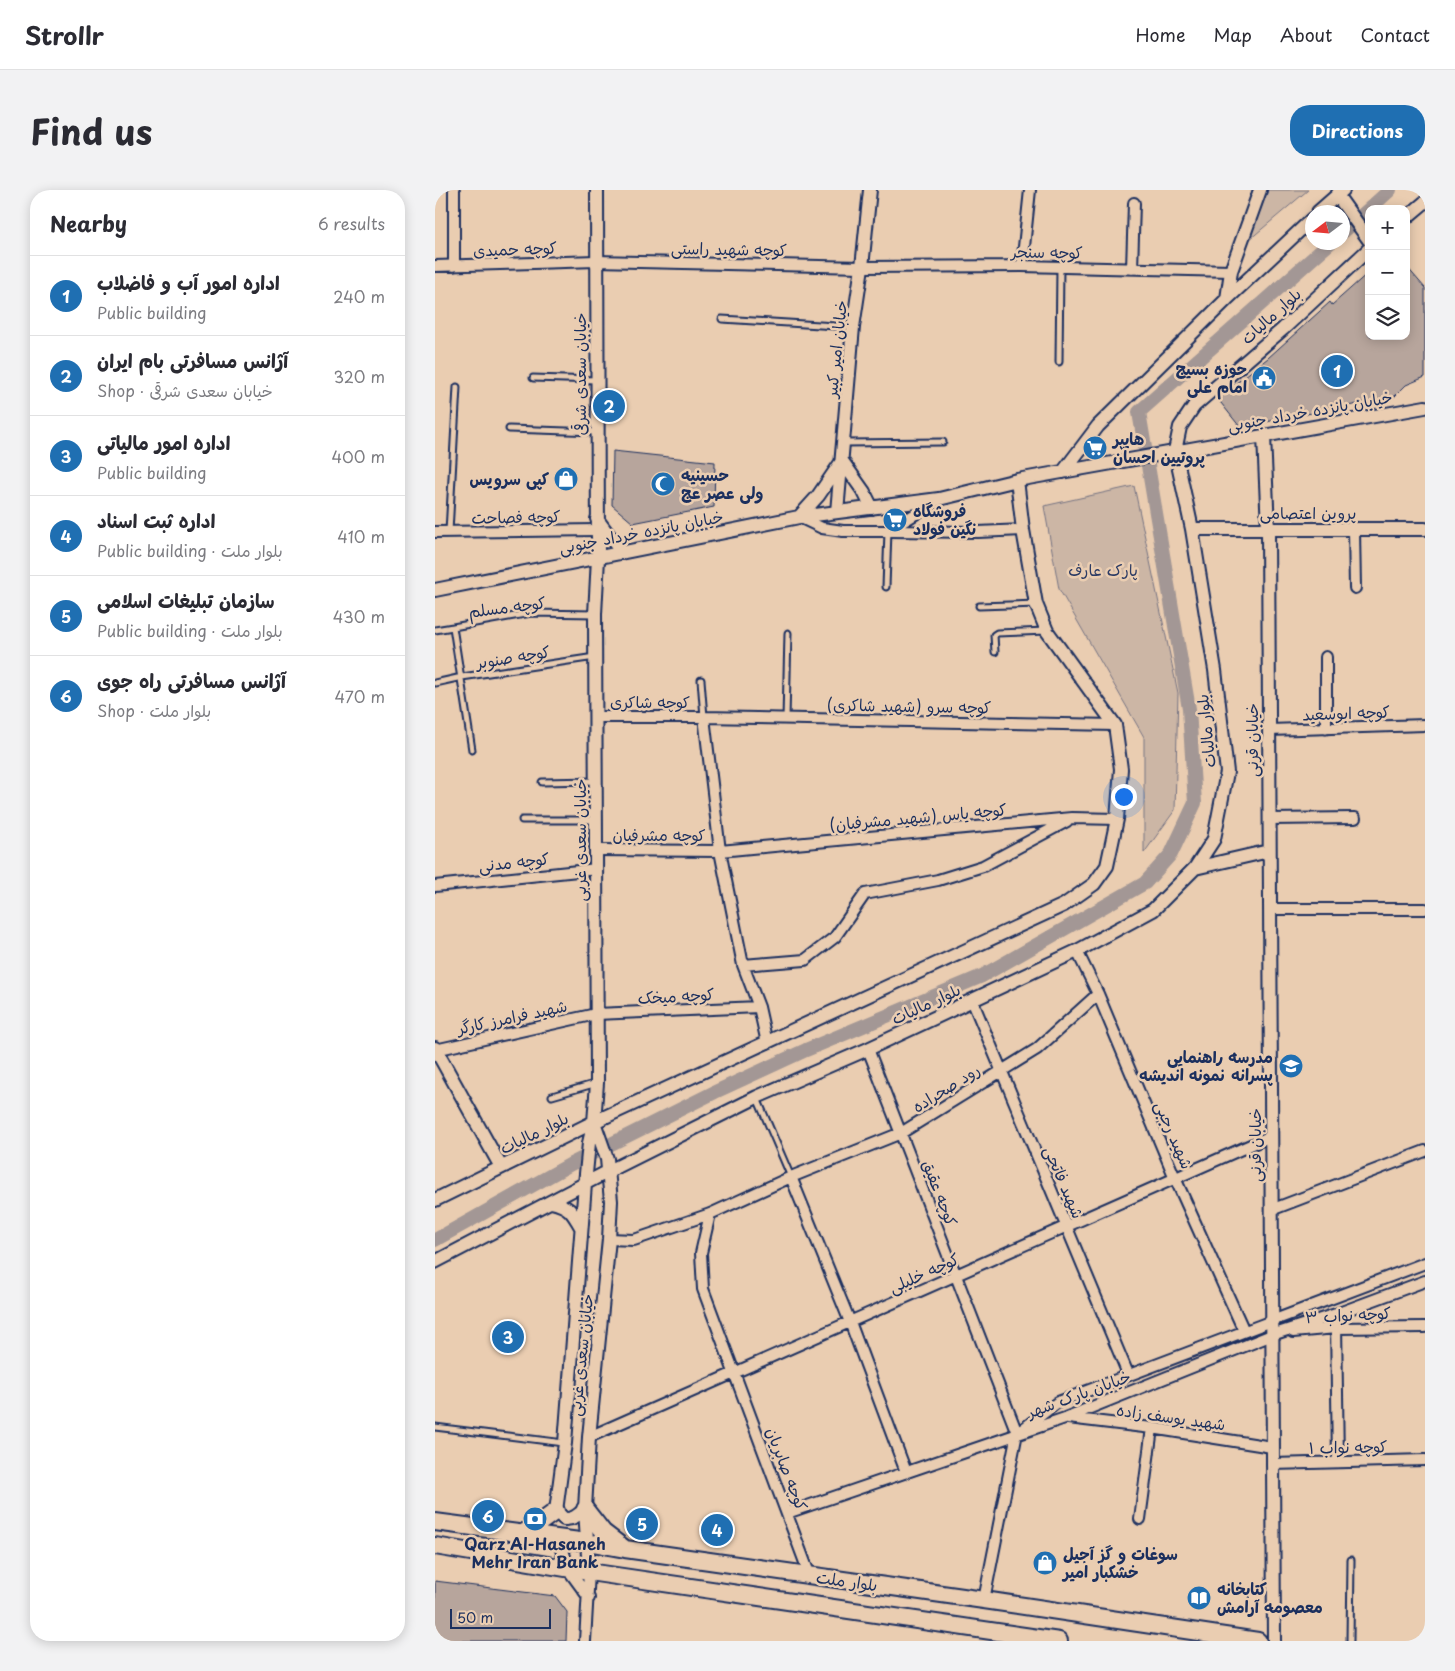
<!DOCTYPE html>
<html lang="en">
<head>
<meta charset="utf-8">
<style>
  :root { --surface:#fff; --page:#f2f2f3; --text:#2b2b33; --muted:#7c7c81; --line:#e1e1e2; --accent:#1f6fb2 }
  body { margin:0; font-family:"Playpen Sans","Playpen Sans Arabic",sans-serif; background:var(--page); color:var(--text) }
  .controls { position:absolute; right:15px; top:15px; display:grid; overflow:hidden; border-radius:10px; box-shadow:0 2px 12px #0003 }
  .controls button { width:45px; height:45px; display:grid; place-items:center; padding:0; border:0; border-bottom:1px solid var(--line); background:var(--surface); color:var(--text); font:25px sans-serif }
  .compass { position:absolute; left:870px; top:15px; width:45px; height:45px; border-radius:50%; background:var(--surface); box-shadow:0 2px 12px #0003; rotate:254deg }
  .scale { position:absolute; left:15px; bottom:12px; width:101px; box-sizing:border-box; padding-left:5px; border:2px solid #1b2f5e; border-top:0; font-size:14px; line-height:18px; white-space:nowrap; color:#1b2f5e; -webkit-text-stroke:4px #eacdb1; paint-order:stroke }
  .you { position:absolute; left:688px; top:606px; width:18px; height:18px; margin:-12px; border:4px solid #fff; border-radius:50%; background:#1a73e8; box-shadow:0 0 0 8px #1a73e833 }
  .badge { display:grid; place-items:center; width:32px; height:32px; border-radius:50%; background:var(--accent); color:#fff; font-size:16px; font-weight:700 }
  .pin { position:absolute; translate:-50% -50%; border:2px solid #fff; box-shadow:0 1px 5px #0006 }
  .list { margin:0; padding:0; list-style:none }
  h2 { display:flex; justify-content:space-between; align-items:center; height:65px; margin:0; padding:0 20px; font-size:21px }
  h2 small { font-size:16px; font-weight:400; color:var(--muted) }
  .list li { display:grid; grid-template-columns:32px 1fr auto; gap:15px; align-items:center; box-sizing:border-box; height:80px; padding:0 20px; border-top:1px solid var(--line) }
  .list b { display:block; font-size:19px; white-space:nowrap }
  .list p { margin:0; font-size:16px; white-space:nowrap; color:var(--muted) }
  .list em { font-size:16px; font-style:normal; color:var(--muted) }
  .icon { flex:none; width:28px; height:28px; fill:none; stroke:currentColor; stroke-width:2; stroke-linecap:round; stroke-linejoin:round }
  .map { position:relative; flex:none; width:990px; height:1451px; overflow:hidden; border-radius:20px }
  header { display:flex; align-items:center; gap:30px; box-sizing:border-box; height:70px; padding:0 25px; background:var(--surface); border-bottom:1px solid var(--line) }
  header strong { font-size:24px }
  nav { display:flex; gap:28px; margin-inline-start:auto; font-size:18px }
  .intro { display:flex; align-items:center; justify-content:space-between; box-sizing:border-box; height:120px; padding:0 30px }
  h1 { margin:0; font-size:35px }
  .button { padding:12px 22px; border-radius:20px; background:var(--accent); color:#fff; font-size:18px; font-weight:700 }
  main { display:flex; gap:30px; padding:0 30px }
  aside { flex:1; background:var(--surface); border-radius:20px; box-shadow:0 2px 12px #0003 }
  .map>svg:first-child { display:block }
  .green { fill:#ccb6a5; stroke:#747282 }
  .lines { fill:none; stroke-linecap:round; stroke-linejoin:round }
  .canal { stroke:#a39795; stroke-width:14 }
  .building { fill:#b7a59c; stroke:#1b2f5e }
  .service-casing { stroke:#1b2f5e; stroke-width:9 }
  .minor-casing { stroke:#1b2f5e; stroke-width:14 }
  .tertiary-casing { stroke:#1b2f5e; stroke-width:16 }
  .primary-casing { stroke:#1b2f5e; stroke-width:20 }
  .service { stroke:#eacdb1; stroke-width:5 }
  .minor { stroke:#eacdb1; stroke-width:10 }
  .tertiary { stroke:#eacdb1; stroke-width:12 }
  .primary { stroke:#eacdb1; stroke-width:16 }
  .labels { text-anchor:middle; stroke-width:5; stroke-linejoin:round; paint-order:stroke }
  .street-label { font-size:16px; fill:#1b2f5e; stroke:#eacdb1 }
  .poi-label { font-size:16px; font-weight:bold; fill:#1b2f5e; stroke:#eacdb1; text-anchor:start }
  .park-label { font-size:16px; fill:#2d3c65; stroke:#eacdb1 }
</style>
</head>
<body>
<header>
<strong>Strollr</strong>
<nav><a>Home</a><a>Map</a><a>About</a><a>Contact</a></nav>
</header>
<div class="intro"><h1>Find us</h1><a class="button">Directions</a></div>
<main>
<aside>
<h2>Nearby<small>6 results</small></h2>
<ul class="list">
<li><span class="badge">1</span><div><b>اداره امور آب و فاضلاب</b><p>Public building</p></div><em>240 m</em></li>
<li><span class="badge">2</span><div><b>آژانس مسافرتی بام ایران</b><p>Shop · خیابان سعدی شرقی</p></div><em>320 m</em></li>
<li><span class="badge">3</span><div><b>اداره امور مالیاتی</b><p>Public building</p></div><em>400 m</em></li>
<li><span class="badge">4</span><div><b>اداره ثبت اسناد</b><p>Public building · بلوار ملت</p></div><em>410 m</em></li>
<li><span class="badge">5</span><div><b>سازمان تبلیغات اسلامی</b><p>Public building · بلوار ملت</p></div><em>430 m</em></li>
<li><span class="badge">6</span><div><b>آژانس مسافرتی راه جوی</b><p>Shop · بلوار ملت</p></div><em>470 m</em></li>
</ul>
</aside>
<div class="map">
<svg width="990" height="1451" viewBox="0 0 990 1451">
  <rect width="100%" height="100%" fill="#eacdb1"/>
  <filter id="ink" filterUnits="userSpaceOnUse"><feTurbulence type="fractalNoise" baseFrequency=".02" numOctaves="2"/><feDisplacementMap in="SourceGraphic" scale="10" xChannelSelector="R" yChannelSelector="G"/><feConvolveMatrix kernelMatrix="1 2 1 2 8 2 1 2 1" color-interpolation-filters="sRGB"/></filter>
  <g filter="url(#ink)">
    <path class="green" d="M833 0H873L814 50Z
      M699 296 743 503 740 620 709 663V547L624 399 609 316Z"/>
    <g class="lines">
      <path class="canal" d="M934 19 955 0
        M908 42 934 19
        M0 1050 136 974 280 902 371 860 547 786 710 693 736 664 760 613 754 519 704 222 896 52"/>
    </g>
    <path class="building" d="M971 76 990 98V187L971 195 959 207 805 237 782 208 833 168 895 112 897 115 934 82V146H971Z
      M178 261 280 272 279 317 198 333 177 315Z
      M0 1391 120 1406 132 1422 131 1451H0Z"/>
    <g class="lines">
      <defs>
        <path id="service" d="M287 129 417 137
          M624 172 625 77
          M98 188 161 190
          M74 239 161 242
          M409 253 508 252
          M14 342 22 197
          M451 397 453 341
          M544 416 601 414
          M18 437 96 423 160 424
          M0 440 18 437 37 560
          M560 462 559 445 562 443 611 441
          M266 490 269 527
          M0 493 27 487 160 467
          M351 529 353 443
          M107 592 161 591
          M87 630H161
          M117 906 162 893
          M322 908 356 987
          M0 1237 129 1253
          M915 1451 916 1370"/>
        <path id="minor" d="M0 76 161 71 427 77 587 76 796 81
          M19 76V0
          M587 76 595 0
          M697 79 699 13
          M503 310 453 341 543 342 588 340
          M364 327 387 338 408 341H453
          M919 339 920 398
          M0 342 162 340
          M891 467V539
          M161 527H269L680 535
          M269 527 285 661 308 775 324 817 332 853
          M834 540 990 535
          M834 629 920 628
          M162 660 285 661 637 628 682 629
          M0 696 162 679
          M835 719H990
          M642 761 663 804 740 988 809 1141
          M308 775 370 770 400 747 430 704 503 690 548 676 632 631
          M537 810 693 1184
          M433 859 582 1243
          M0 860 161 824 324 817
          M356 987 466 943 602 859 663 804
          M836 1020 990 961
          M275 1024 266 1063 268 1099 375 1386
          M174 1049 199 1050 275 1024 356 987 415 1132 471 1282
          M901 1133 903 1272
          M858 1142 901 1138 990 1137
          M633 1228 717 1238 837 1257
          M588 1239 623 1212 990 1073
          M154 1247 836 946
          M837 1274 990 1270
          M352 1323 630 1228 837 1145 901 1124 990 1091
          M705 1329 717 1238
          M132 1378 154 1408
          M549 1410 582 1243
          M150 1451 154 1382"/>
        <path id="tertiary" d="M905 0 902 5 934 50
          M883 22 908 0
          M971 28 990 12
          M792 109 796 81 825 0
          M829 246 833 339 839 1451
          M628 282 663 236 792 109 878 28
          M402 322 418 137 427 77 435 0
          M364 327 383 306 407 271 429 302 437 318
          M162 329 187 363
          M757 339H990
          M0 400 364 327 504 309 582 290 990 217
          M760 678 834 661
          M0 858 66 977
          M0 1010 159 932 629 715 659 694 672 676 682 629 686 579 680 535 612 441 601 414 588 340 582 290
          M116 1012C134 1016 137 1021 146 1037
          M0 1072 174 981 322 907 433 859 642 761 718 720 760 678 779 649 792 582 780 480 757 339 740 261 745 237 759 216 848 139 934 59
          M150 1319C143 1325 138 1330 129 1329L121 1321 130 1253 150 994 154 953 159 932 162 893 160 424 163 368 162 0
          M124 1348 132 1378
          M154 1382 150 1319 154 1247 174 1049 176 1011 172 969 159 932"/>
        <path id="primary" d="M150 1319 168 1342 189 1358
          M0 1332 152 1352 190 1359 549 1410 823 1451
          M86 1344 106 1332 121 1321
          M0 1356 154 1382 624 1451"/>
      </defs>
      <use href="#service" class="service-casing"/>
      <use href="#minor" class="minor-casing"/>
      <use href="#tertiary" class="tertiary-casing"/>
      <use href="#primary" class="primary-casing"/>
      <use href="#service" class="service"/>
      <use href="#minor" class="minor"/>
      <use href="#tertiary" class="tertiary"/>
      <use href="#primary" class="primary"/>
    </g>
  </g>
  <defs>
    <symbol id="civic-disc" viewBox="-11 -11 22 22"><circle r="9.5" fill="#1f6fb2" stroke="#eacdb1"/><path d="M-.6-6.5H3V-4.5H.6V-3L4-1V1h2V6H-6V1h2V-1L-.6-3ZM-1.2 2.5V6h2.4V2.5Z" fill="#fff"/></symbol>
    <symbol id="supermarket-disc" viewBox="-11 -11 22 22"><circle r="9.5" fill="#1f6fb2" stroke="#eacdb1"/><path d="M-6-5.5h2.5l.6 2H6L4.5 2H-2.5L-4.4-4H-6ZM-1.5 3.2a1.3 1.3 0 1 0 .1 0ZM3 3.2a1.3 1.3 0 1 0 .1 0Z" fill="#fff"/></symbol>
    <symbol id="shop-disc" viewBox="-11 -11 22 22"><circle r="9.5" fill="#1f6fb2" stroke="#eacdb1"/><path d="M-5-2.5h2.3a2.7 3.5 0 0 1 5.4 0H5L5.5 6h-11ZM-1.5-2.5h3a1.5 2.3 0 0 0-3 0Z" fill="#fff"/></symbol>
    <symbol id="mosque-disc" viewBox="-11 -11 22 22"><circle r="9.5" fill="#1f6fb2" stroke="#eacdb1"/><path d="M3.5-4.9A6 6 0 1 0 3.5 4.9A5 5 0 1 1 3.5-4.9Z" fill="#fff"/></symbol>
    <symbol id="school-disc" viewBox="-11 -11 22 22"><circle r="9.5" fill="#1f6fb2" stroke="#eacdb1"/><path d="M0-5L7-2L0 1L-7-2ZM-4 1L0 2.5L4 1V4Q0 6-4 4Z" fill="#fff"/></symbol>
    <symbol id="bank-disc" viewBox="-11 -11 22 22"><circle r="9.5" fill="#1f6fb2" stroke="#eacdb1"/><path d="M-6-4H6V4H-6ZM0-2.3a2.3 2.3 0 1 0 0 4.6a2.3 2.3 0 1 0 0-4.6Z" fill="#fff"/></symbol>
    <symbol id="library-disc" viewBox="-11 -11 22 22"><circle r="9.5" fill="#1f6fb2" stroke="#eacdb1"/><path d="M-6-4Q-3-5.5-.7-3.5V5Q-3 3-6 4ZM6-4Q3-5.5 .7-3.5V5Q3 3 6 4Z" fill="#fff"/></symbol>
  </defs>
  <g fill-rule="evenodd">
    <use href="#civic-disc" x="815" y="174" width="28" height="28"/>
    <use href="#supermarket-disc" x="646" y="244" width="28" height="28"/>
    <use href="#shop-disc" x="117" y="275" width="28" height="28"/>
    <use href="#mosque-disc" x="214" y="280" width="28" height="28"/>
    <use href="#supermarket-disc" x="446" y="316" width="28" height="28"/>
    <use href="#school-disc" x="842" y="862" width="28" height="28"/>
    <use href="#bank-disc" x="86" y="1315" width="28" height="28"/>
    <use href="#shop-disc" x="596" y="1359" width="28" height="28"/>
    <use href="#library-disc" x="750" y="1394" width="28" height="28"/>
  </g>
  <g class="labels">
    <g class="street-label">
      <text transform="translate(80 59) rotate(-2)" y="6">کوچه حمیدی</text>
      <text transform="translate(294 59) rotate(1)" y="6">کوچه شهید راستی</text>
      <text transform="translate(612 62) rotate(1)" y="6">کوچه سنجر</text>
      <text transform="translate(836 126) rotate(-42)" y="6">بلوار مالیات</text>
      <text transform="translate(401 159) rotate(-84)" y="6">خیابان امیر کبیر</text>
      <text transform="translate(145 184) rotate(-90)" y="6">خیابان سعدی شرقی</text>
      <text transform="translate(875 221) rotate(-10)" y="6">خیابان پانزده خرداد جنوبی</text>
      <text x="873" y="329">پروین اعتصامی</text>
      <text transform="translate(81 327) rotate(-1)" y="6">کوچه فصاحت</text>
      <text transform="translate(206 342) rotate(-11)" y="6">خیابان پانزده خرداد جنوبی</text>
      <text transform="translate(72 417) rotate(-7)" y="6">کوچه مسلم</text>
      <text transform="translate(78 467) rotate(-9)" y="6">کوچه صنوبر</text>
      <text x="215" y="518">کوچه شاکری</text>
      <text transform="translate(474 516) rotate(1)" y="6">کوچه سرو (شهید شاکری)</text>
      <text transform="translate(911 523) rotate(-2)" y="6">کوچه ابوسعید</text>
      <text transform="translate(771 541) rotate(-96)" y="6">بلوار مالیات</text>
      <text transform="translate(817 550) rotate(-90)" y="6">خیابان قرنی</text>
      <text transform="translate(483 627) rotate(-5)" y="6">کوچه یاس (شهید مشرفیان)</text>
      <text x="224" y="651">کوچه مشرفیان</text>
      <text transform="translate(145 650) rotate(-90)" y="6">خیابان سعدی غربی</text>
      <text transform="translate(79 672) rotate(-6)" y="6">کوچه مدنی</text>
      <text transform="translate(241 806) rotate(-3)" y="6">کوچه میخک</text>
      <text transform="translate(491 814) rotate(-25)" y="6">بلوار مالیات</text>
      <text transform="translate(77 827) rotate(-12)" y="6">شهید فرامرز کارگر</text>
      <text transform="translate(511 898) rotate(-32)" y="6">رود صحراده</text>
      <text transform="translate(99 943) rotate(-26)" y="6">بلوار مالیات</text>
      <text transform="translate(739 945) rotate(67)" y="6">شهید رجبی</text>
      <text transform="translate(820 955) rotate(-90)" y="6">خیابان قرنی</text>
      <text transform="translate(629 992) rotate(67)" y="6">شهید فاتحی</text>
      <text transform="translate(505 1003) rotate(69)" y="6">کوچه عقیق</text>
      <text transform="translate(489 1083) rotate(-24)" y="6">کوچه خلیلی</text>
      <text transform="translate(913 1125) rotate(-3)" y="6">کوچه نواب ۳</text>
      <text transform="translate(146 1165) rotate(-84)" y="6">خیابان سعدی غربی</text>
      <text transform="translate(644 1204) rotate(-20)" y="6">خیابان پارک شهر</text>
      <text transform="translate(736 1227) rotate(8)" y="6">شهید یوسف زاده</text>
      <text transform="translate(913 1257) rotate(-1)" y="6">کوچه نواب ۱</text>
      <text transform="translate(352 1279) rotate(69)" y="6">کوچه صابریان</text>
      <text transform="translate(412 1391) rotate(8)" y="6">بلوار ملت</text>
    </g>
    <g class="poi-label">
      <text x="812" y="185" text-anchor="end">حوزه بسیج<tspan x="812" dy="18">امام علی</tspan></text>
      <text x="678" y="255">هایپر<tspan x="678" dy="18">پروتیین احسان</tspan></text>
      <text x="246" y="291">حسینیه<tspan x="246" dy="18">ولی عصر عج</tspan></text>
      <text x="114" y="295" text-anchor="end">کپی سرویس</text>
      <text x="478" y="327">فروشگاه<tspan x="478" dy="18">نگین فولاد</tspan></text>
      <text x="838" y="873" text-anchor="end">مدرسه راهنمایی<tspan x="838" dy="18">پسرانه نمونه اندیشه</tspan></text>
      <text x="100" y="1360" text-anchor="middle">Qarz Al-Hasaneh<tspan x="100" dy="18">Mehr Iran Bank</tspan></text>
      <text x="628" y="1370">سوغات و گز آجیل<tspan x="628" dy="18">خشکبار امیر</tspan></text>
      <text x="782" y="1405">کتابخانه<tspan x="782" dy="18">معصومه آرامش</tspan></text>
    </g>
    <g class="park-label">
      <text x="668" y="386">پارک عارف</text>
    </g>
  </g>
</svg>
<div class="controls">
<button>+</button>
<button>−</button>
<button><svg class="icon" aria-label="layers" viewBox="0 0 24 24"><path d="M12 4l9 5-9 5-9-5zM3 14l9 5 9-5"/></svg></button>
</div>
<svg class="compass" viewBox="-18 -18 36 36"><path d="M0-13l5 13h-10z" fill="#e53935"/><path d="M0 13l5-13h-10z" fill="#7c7c81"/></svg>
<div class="scale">50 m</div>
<div class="you"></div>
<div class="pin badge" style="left:902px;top:181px">1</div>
<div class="pin badge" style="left:174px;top:216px">2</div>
<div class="pin badge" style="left:73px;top:1147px">3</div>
<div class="pin badge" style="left:282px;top:1340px">4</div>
<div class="pin badge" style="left:207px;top:1334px">5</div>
<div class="pin badge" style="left:53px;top:1326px">6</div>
</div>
</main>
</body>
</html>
